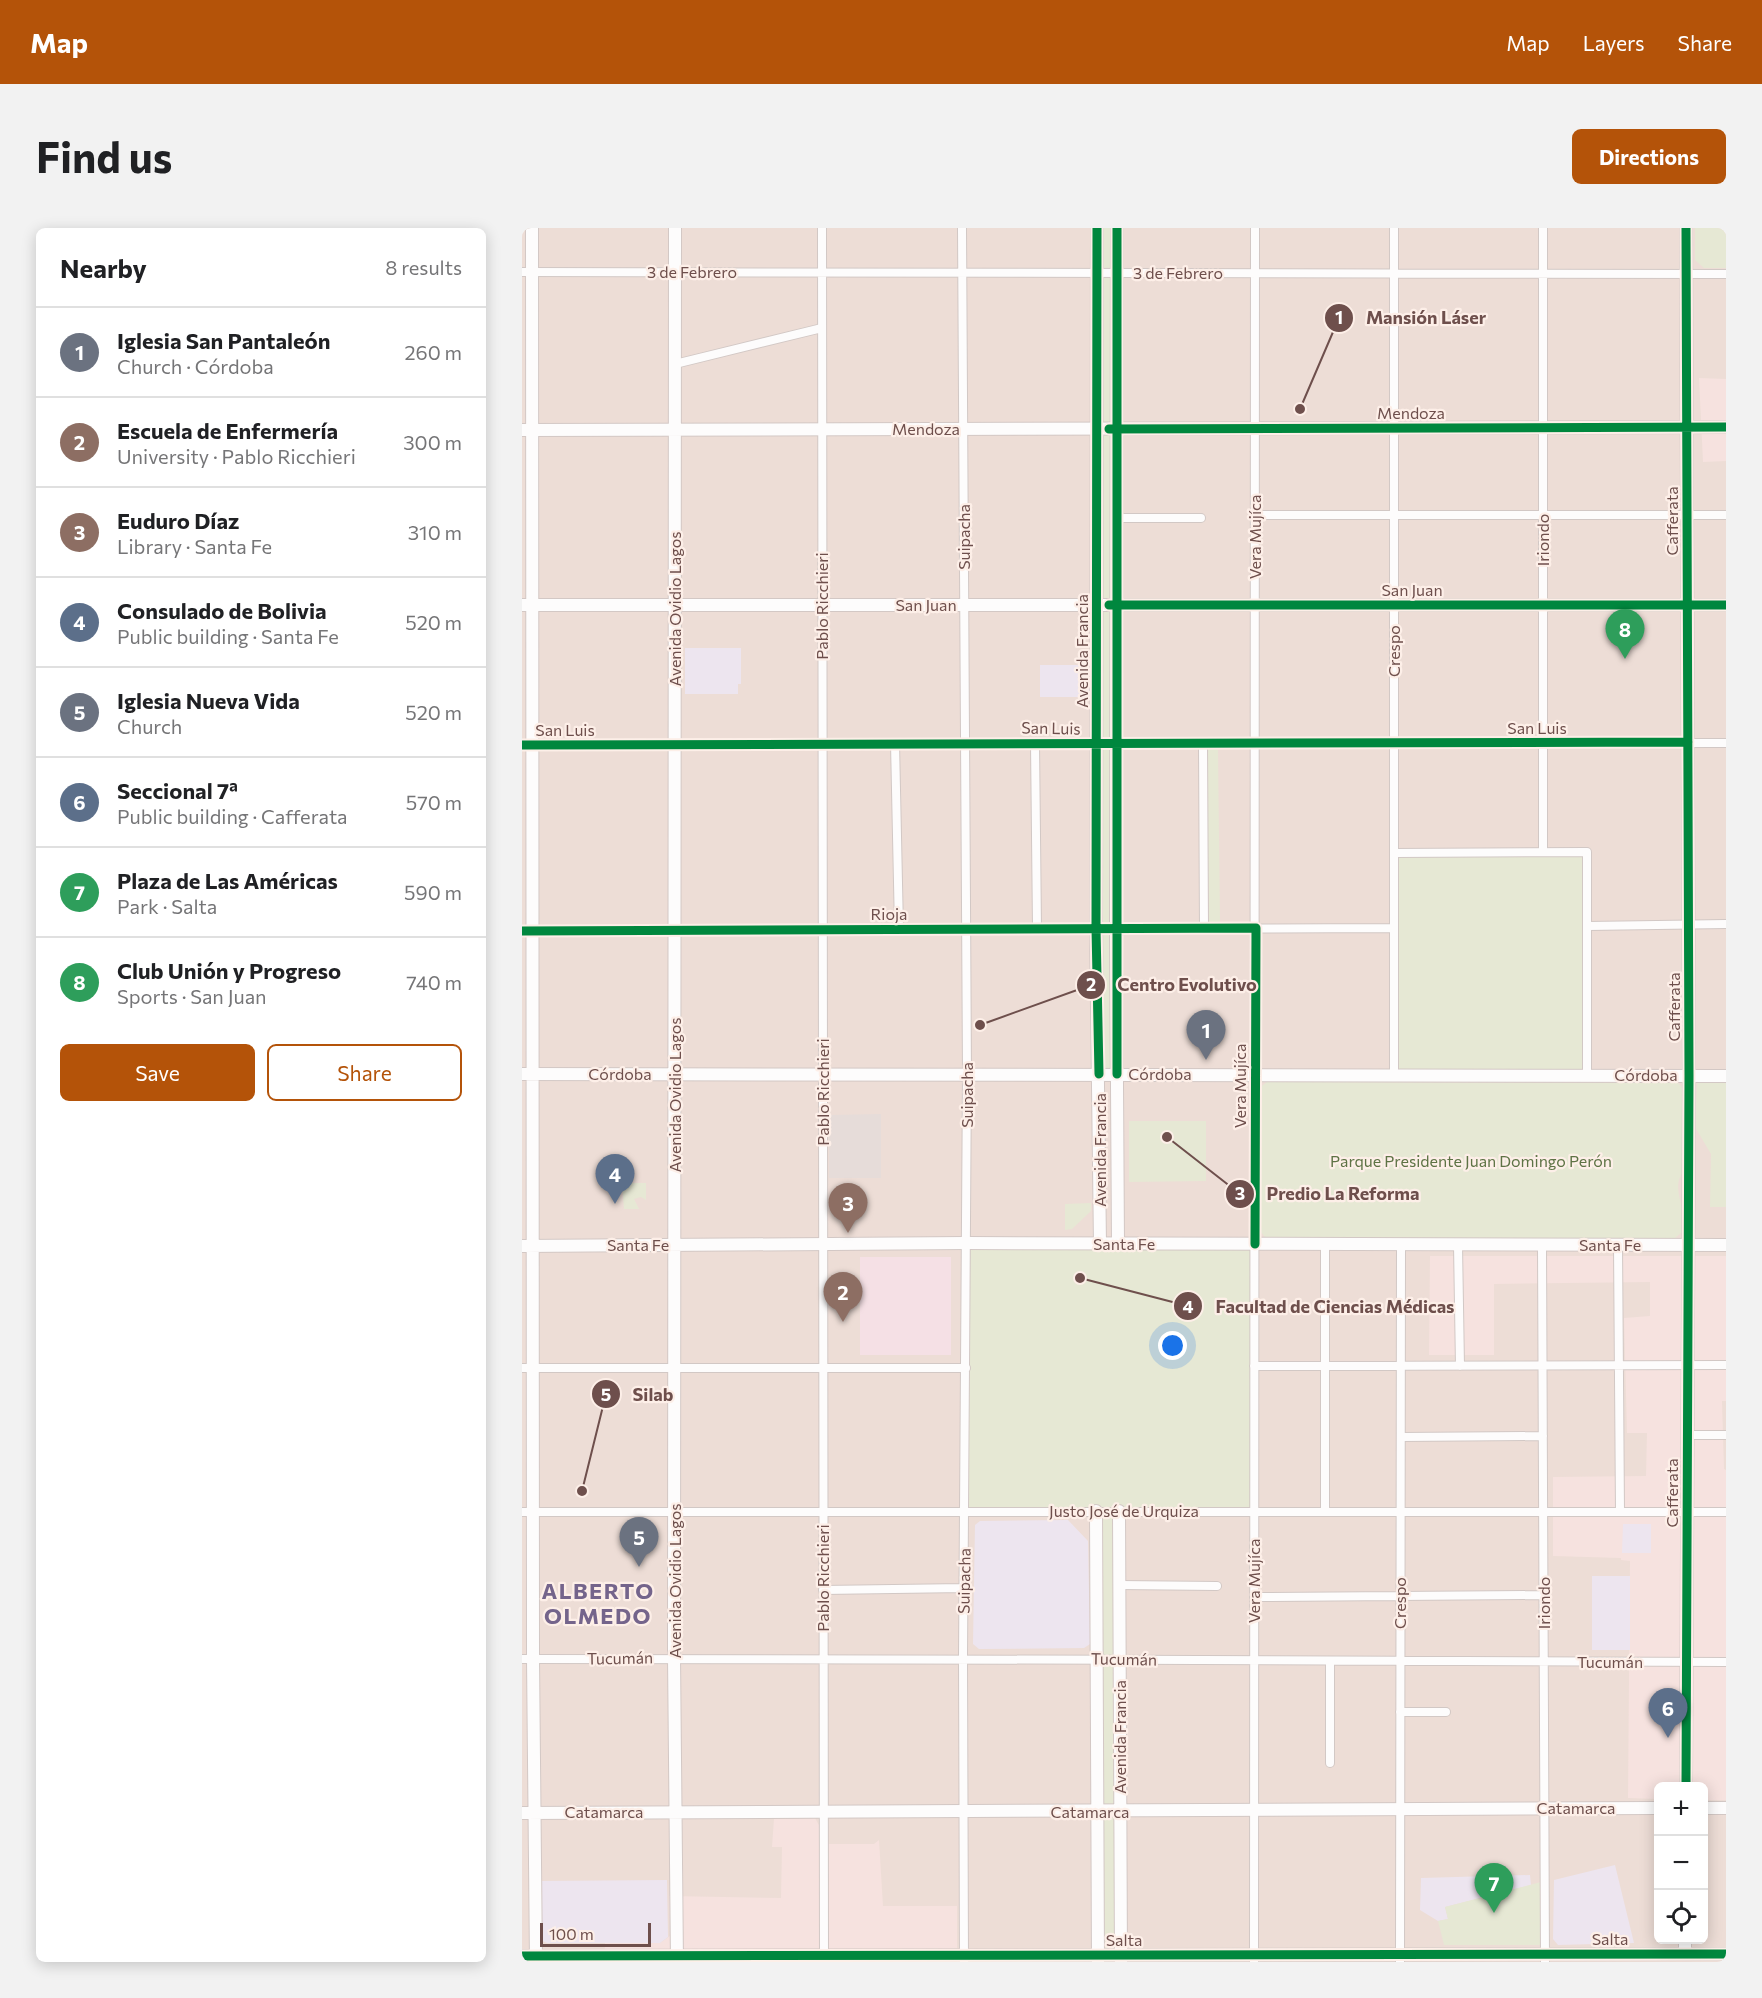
<!DOCTYPE html>
<html lang="en">
<head>
<meta charset="utf-8">
<style>
  :root { --surface:#fff; --page:#f2f2f2; --text:#202124; --muted:#757577; --line:#e0e0e0; --accent:#b45309 }
  body { margin:0; font-family:Commissioner,sans-serif; background:var(--page); color:var(--text) }
  .controls { position:absolute; right:18px; bottom:18px; display:grid; overflow:hidden; border-radius:9px; box-shadow:0 3px 15px #0003 }
  .controls button { width:54px; height:54px; display:grid; place-items:center; padding:0; border:0; border-bottom:2px solid var(--line); background:var(--surface); color:var(--text); font:30px sans-serif }
  .scale { position:absolute; left:18px; bottom:15px; width:111px; box-sizing:border-box; padding-left:6px; border:3px solid #6e4f4c; border-top:0; font-size:16px; line-height:21px; white-space:nowrap; color:#6e4f4c; -webkit-text-stroke:4px #fdefe8; paint-order:stroke }
  .you { position:absolute; left:651px; top:1118px; width:21px; height:21px; margin:-15px; border:4px solid #fff; border-radius:50%; background:#1a73e8; box-shadow:0 0 0 9px #1a73e833 }
  .badge { display:grid; place-items:center; width:39px; height:39px; border-radius:50%; background:var(--accent); color:#fff; font-size:20px; font-weight:700 }
  .pin { position:absolute; translate:-50% -50px; filter:drop-shadow(0 2px 3px #0008) }
  .pin::after { content:''; position:absolute; top:32px; width:21px; height:18px; background:inherit; clip-path:polygon(0 0,100% 0,50% 100%) }
  .list { margin:0; padding:0; list-style:none }
  h2 { display:flex; justify-content:space-between; align-items:center; height:78px; margin:0; padding:0 24px; font-size:26px }
  h2 small { font-size:20px; font-weight:400; color:var(--muted) }
  .list li { display:grid; grid-template-columns:39px 1fr auto; gap:18px; align-items:center; box-sizing:border-box; height:90px; padding:0 24px; border-top:2px solid var(--line) }
  .list b { display:block; font-size:22px; white-space:nowrap }
  .list p { margin:0; font-size:20px; white-space:nowrap; color:var(--muted) }
  .list em { font-size:20px; font-style:normal; color:var(--muted) }
  .actions { display:flex; gap:12px; padding:18px 24px }
  .actions a { flex:1; padding:14px 0; border:2px solid var(--accent); border-radius:9px; text-align:center; font-size:21px; color:var(--accent) }
  .actions .main { background:var(--accent); color:#fff }
  .icon { flex:none; width:33px; height:33px; fill:none; stroke:currentColor; stroke-width:2; stroke-linecap:round; stroke-linejoin:round }
  .map { position:relative; flex:none; width:1204px; height:1734px; overflow:hidden; border-radius:9px }
  header { display:flex; align-items:center; gap:36px; box-sizing:border-box; height:84px; padding:0 30px; background:var(--accent); color:#fff }
  header strong { font-size:28px }
  nav { display:flex; gap:33px; margin-inline-start:auto; font-size:21px }
  .intro { display:flex; align-items:center; justify-content:space-between; box-sizing:border-box; height:144px; padding:0 36px }
  h1 { margin:0; font-size:42px }
  .button { padding:15px 27px; border-radius:9px; background:var(--accent); color:#fff; font-size:21px; font-weight:700 }
  main { display:flex; gap:36px; padding:0 36px }
  aside { flex:1; background:var(--surface); border-radius:9px; box-shadow:0 3px 15px #0003 }
  .map>svg:first-child { display:block }
  .residential { fill:#edddd6; fill-rule:evenodd }
  .commercial { fill:#f6e2df }
  .industrial { fill:#e6dcd9 }
  .education { fill:#ede5ef }
  .medical { fill:#f5e0e5 }
  .green { fill:#e6e8d4 }
  .lines { fill:none; stroke-linecap:round; stroke-linejoin:round }
  .street-casing { stroke:#d2c8c5; stroke-width:10 }
  .secondary-casing { stroke:#d3c8c5; stroke-width:14 }
  .street { stroke:#fdfcfc; stroke-width:8 }
  .secondary { stroke:#fdfcfc; stroke-width:12 }
  .cycleway-casing { stroke:#fdefe8; stroke-width:13 }
  .cycleway { stroke:#00873e; stroke-width:9 }
  .labels { text-anchor:middle; stroke-width:4.5; stroke-linejoin:round; paint-order:stroke }
  .street-label { font-size:16px; fill:#6e4f4c; stroke:#fdefe8 }
  .park-label { font-size:16px; fill:#5e7345; stroke:#fdefe8 }
  .district-label { font-size:22px; font-weight:bold; letter-spacing:1.5px; fill:#74648b; stroke:#fdefe8 }
  .leader { fill:none; stroke:#6e4f4c; stroke-width:2 }
  .callout-dot { fill:#6e4f4c; stroke:#fdefe8; stroke-width:2 }
  .mark-label { font-size:18px; text-anchor:middle; font-weight:bold; fill:#fff }
  .callout-label { font-size:18px; text-anchor:middle; font-weight:bold; fill:#6e4f4c; stroke:#fdefe8; stroke-width:4.5; stroke-linejoin:round; paint-order:stroke }
</style>
</head>
<body>
<header>
<strong>Map</strong>
<nav><a>Map</a><a>Layers</a><a>Share</a></nav>
</header>
<div class="intro"><h1>Find us</h1><a class="button">Directions</a></div>
<main>
<aside>
<h2>Nearby<small>8 results</small></h2>
<ul class="list">
<li><span class="badge" style="background:#6b7280">1</span><div><b>Iglesia San Pantaleón</b><p>Church · Córdoba</p></div><em>260 m</em></li>
<li><span class="badge" style="background:#8d6e63">2</span><div><b>Escuela de Enfermería</b><p>University · Pablo Ricchieri</p></div><em>300 m</em></li>
<li><span class="badge" style="background:#8d6e63">3</span><div><b>Euduro Díaz</b><p>Library · Santa Fe</p></div><em>310 m</em></li>
<li><span class="badge" style="background:#5c6f8a">4</span><div><b>Consulado de Bolivia</b><p>Public building · Santa Fe</p></div><em>520 m</em></li>
<li><span class="badge" style="background:#6b7280">5</span><div><b>Iglesia Nueva Vida</b><p>Church</p></div><em>520 m</em></li>
<li><span class="badge" style="background:#5c6f8a">6</span><div><b>Seccional 7ª</b><p>Public building · Cafferata</p></div><em>570 m</em></li>
<li><span class="badge" style="background:#2e9e5b">7</span><div><b>Plaza de Las Américas</b><p>Park · Salta</p></div><em>590 m</em></li>
<li><span class="badge" style="background:#2e9e5b">8</span><div><b>Club Unión y Progreso</b><p>Sports · San Juan</p></div><em>740 m</em></li>
</ul>
<div class="actions"><a class="main">Save</a><a>Share</a></div>
</aside>
<div class="map">
<svg width="1204" height="1734" viewBox="0 0 1204 1734">
  <rect width="100%" height="100%" fill="#f4ece8"/>
  <path class="residential" d="M0 0H1204V1734H0ZM1136 1558H1182V1712H1136Z"/>
  <path class="commercial" d="M1177 150 1204 151V233L1181 234Z
    M908 1028H1204V1173H1200L1202 1241 1204 1242V1572H1182V1558H1136V1571L1106 1570 1108 1333 1099 1332V1330L1031 1328V1249L1124 1248 1125 1205H1105L1102 1090 1128 1088V1054L972 1056V1127H907Z
    M293 1590 307 1616H352L357 1612 361 1678H435V1734H82L83 1715H138L148 1708 147 1668 259 1670 260 1619H250L252 1591Z"/>
  <path class="industrial" d="M359 886V950H307V887Z"/>
  <path class="education" d="M163 420H219V456H216V466H163Z
    M518 437H569V469H518Z
    M546 1292 566 1313 568 1416 562 1420 457 1421 451 1416 453 1297 458 1293Z
    M1101 1296H1129V1325H1100Z
    M1070 1348H1108V1422H1070Z
    M1093 1637 1112 1715 1036 1717 1031 1711 1032 1652Z
    M1008 1647 1009 1657 923 1679 926 1691 916 1693 898 1682 899 1650Z
    M145 1652 146 1709 138 1715H25L18 1712V1653Z"/>
  <path class="medical" d="M338 1029H429V1127H338Z"/>
  <path class="green" d="M575 0H595V846H577Z
    M1173 0H1204V40H1182L1173 32Z
    M684 520H696L698 695H687Z
    M1065 624V847H872L873 625Z
    M745 854 1156 855 1162 862 1163 942C1146 959 1167 981 1160 1004L1152 1011 745 1012 739 1004 736 861Z
    M1175 854H1204V979H1188L1189 926 1173 899Z
    M607 893H684V953L607 954Z
    M100 955H124V972L119 969 112 971 117 981H102Z
    M569 975V983L550 1001 543 1002V976Z
    M444 1015 733 1016 732 1283H597L599 1734H576L574 1284H443Z
    M1019 1654V1717H922L916 1693 926 1691 923 1679Z"/>
  <g class="lines">
    <defs>
      <path id="street" d="M300 0 302 1734
        M440 0 445 846 441 1430 442 1734
        M1021 0V624
        M0 44 1204 46
        M153 136 300 100
        M733 287H1204
        M595 290H679
        M373 515 377 701
        M513 515 515 700
        M681 516 682 700
        M0 517 1204 515
        M873 625 1065 624V847
        M1066 698 1204 696
        M0 703 871 700
        M872 847V0
        M803 1017V1283
        M936 1017 938 1138
        M1020 1017 1023 1734
        M1096 1017 1098 1284
        M732 1138 1204 1137
        M0 1140H444
        M1165 1207H1204
        M879 1209 1021 1208
        M0 1284H1204
        M597 1357 695 1358
        M301 1362 442 1360
        M732 1369 1022 1367
        M0 1431C401 1429 803 1434 1204 1434
        M878 1484H924
        M808 1535V1434
        M732 1734 733 0
        M878 1734 879 1017"/>
      <path id="secondary" d="M10 0 11 1431 14 1734
        M153 0 152 1429 155 1734
        M575 0 574 700 578 1016
        M595 0 594 699 596 1016
        M0 202 1204 199
        M0 377H1204
        M0 846 1204 848
        M0 1018 444 1015 1204 1017
        M574 1283 576 1734
        M597 1283 599 1734
        M1164 1558 1167 847 1164 0
        M1182 1580H1204
        M0 1585 1136 1580
        M1163 1726V1712
        M0 1728 1204 1726"/>
    </defs>
    <use href="#street" class="street-casing"/>
    <use href="#secondary" class="secondary-casing"/>
    <use href="#street" class="street"/>
    <use href="#secondary" class="secondary"/>
    <defs>
      <path id="cycleway" d="M575 0 574 700 577 846
        M595 0V846
        M587 201 1204 199
        M587 377H1204
        M0 517 1166 514
        M0 703 734 700 733 1016
        M1164 1558 1167 847 1164 0
        M0 1728 1204 1726"/>
    </defs>
    <use href="#cycleway" class="cycleway-casing"/>
    <use href="#cycleway" class="cycleway"/>
  </g>
  <g class="labels">
    <g class="street-label">
      <text x="170" y="50">3 de Febrero</text>
      <text x="656" y="51">3 de Febrero</text>
      <text x="889" y="191">Mendoza</text>
      <text x="404" y="207">Mendoza</text>
      <text transform="translate(1150 293) rotate(-90)" y="6">Cafferata</text>
      <text transform="translate(442 309) rotate(-90)" y="6">Suipacha</text>
      <text transform="translate(733 309) rotate(-90)" y="6">Vera Mujíca</text>
      <text transform="translate(1021 312) rotate(-90)" y="6">Iriondo</text>
      <text x="890" y="368">San Juan</text>
      <text x="404" y="383">San Juan</text>
      <text transform="translate(300 378) rotate(-90)" y="6">Pablo Ricchieri</text>
      <text transform="translate(153 381) rotate(-90)" y="6">Avenida Ovidio Lagos</text>
      <text transform="translate(560 423) rotate(-90)" y="6">Avenida Francia</text>
      <text transform="translate(872 423) rotate(-90)" y="6">Crespo</text>
      <text transform="translate(529 500) rotate(1)" y="6">San Luis</text>
      <text x="1015" y="506">San Luis</text>
      <text x="43" y="508">San Luis</text>
      <text x="367" y="692">Rioja</text>
      <text transform="translate(1152 779) rotate(-90)" y="6">Cafferata</text>
      <text x="98" y="852">Córdoba</text>
      <text x="638" y="852">Córdoba</text>
      <text x="1124" y="853">Córdoba</text>
      <text transform="translate(718 858) rotate(-90)" y="6">Vera Mujíca</text>
      <text transform="translate(301 864) rotate(-90)" y="6">Pablo Ricchieri</text>
      <text transform="translate(153 867) rotate(-90)" y="6">Avenida Ovidio Lagos</text>
      <text transform="translate(445 867) rotate(-90)" y="6">Suipacha</text>
      <text transform="translate(578 922) rotate(-90)" y="6">Avenida Francia</text>
      <text x="602" y="1022">Santa Fe</text>
      <text x="116" y="1023">Santa Fe</text>
      <text x="1088" y="1023">Santa Fe</text>
      <text transform="translate(1150 1265) rotate(-90)" y="6">Cafferata</text>
      <text x="602" y="1289">Justo José de Urquiza</text>
      <text transform="translate(301 1350) rotate(-90)" y="6">Pablo Ricchieri</text>
      <text transform="translate(153 1353) rotate(-90)" y="6">Avenida Ovidio Lagos</text>
      <text transform="translate(442 1353) rotate(-89)" y="6">Suipacha</text>
      <text transform="translate(732 1353) rotate(-90)" y="6">Vera Mujíca</text>
      <text transform="translate(878 1375) rotate(-90)" y="6">Crespo</text>
      <text transform="translate(1022 1375) rotate(-90)" y="6">Iriondo</text>
      <text transform="translate(98 1430) rotate(-1)" y="6">Tucumán</text>
      <text transform="translate(602 1431) rotate(1)" y="6">Tucumán</text>
      <text x="1088" y="1440">Tucumán</text>
      <text transform="translate(598 1509) rotate(-90)" y="6">Avenida Francia</text>
      <text x="1054" y="1586">Catamarca</text>
      <text x="82" y="1590">Catamarca</text>
      <text x="568" y="1590">Catamarca</text>
      <text x="1088" y="1717">Salta</text>
      <text x="602" y="1718">Salta</text>
    </g>
    <g class="park-label">
      <text x="949" y="939">Parque Presidente Juan Domingo Perón</text>
    </g>
    <g class="district-label">
      <text x="76" y="1371">ALBERTO<tspan x="76" dy="25">OLMEDO</tspan></text>
    </g>
  </g>
  <path class="leader" d="M778 181L817 90M458 797L569 757M645 909L718 966M558 1050L666 1078M60 1263L84 1166"/>
  <g class="callout-dot">
    <circle cx="778" cy="181" r="6"/>
    <circle cx="458" cy="797" r="6"/>
    <circle cx="645" cy="909" r="6"/>
    <circle cx="558" cy="1050" r="6"/>
    <circle cx="60" cy="1263" r="6"/>
    <circle cx="817" cy="90" r="15"/>
    <circle cx="569" cy="757" r="15"/>
    <circle cx="718" cy="966" r="15"/>
    <circle cx="666" cy="1078" r="15"/>
    <circle cx="84" cy="1166" r="15"/>
  </g>
  <g class="mark-label">
    <text x="817" y="96">1</text>
    <text x="569" y="763">2</text>
    <text x="718" y="972">3</text>
    <text x="666" y="1085">4</text>
    <text x="84" y="1173">5</text>
  </g>
  <g class="callout-label">
    <text x="904" y="96">Mansión Láser</text>
    <text x="665" y="763">Centro Evolutivo</text>
    <text x="821" y="972">Predio La Reforma</text>
    <text x="813" y="1085">Facultad de Ciencias Médicas</text>
    <text x="131" y="1173">Silab</text>
  </g>
</svg>
<div class="controls">
<button>+</button>
<button>−</button>
<button><svg class="icon" aria-label="locate" viewBox="0 0 24 24"><circle cx="12" cy="12" r="6"/><path d="M12 2v4M12 18v4M2 12h4M18 12h4"/></svg></button>
</div>
<div class="scale">100 m</div>
<div class="you"></div>
<div class="pin badge" style="left:684px;top:832px;background:#6b7280">1</div>
<div class="pin badge" style="left:321px;top:1094px;background:#8d6e63">2</div>
<div class="pin badge" style="left:326px;top:1005px;background:#8d6e63">3</div>
<div class="pin badge" style="left:93px;top:976px;background:#5c6f8a">4</div>
<div class="pin badge" style="left:117px;top:1339px;background:#6b7280">5</div>
<div class="pin badge" style="left:1146px;top:1510px;background:#5c6f8a">6</div>
<div class="pin badge" style="left:972px;top:1685px;background:#2e9e5b">7</div>
<div class="pin badge" style="left:1103px;top:431px;background:#2e9e5b">8</div>
</div>
</main>
</body>
</html>
